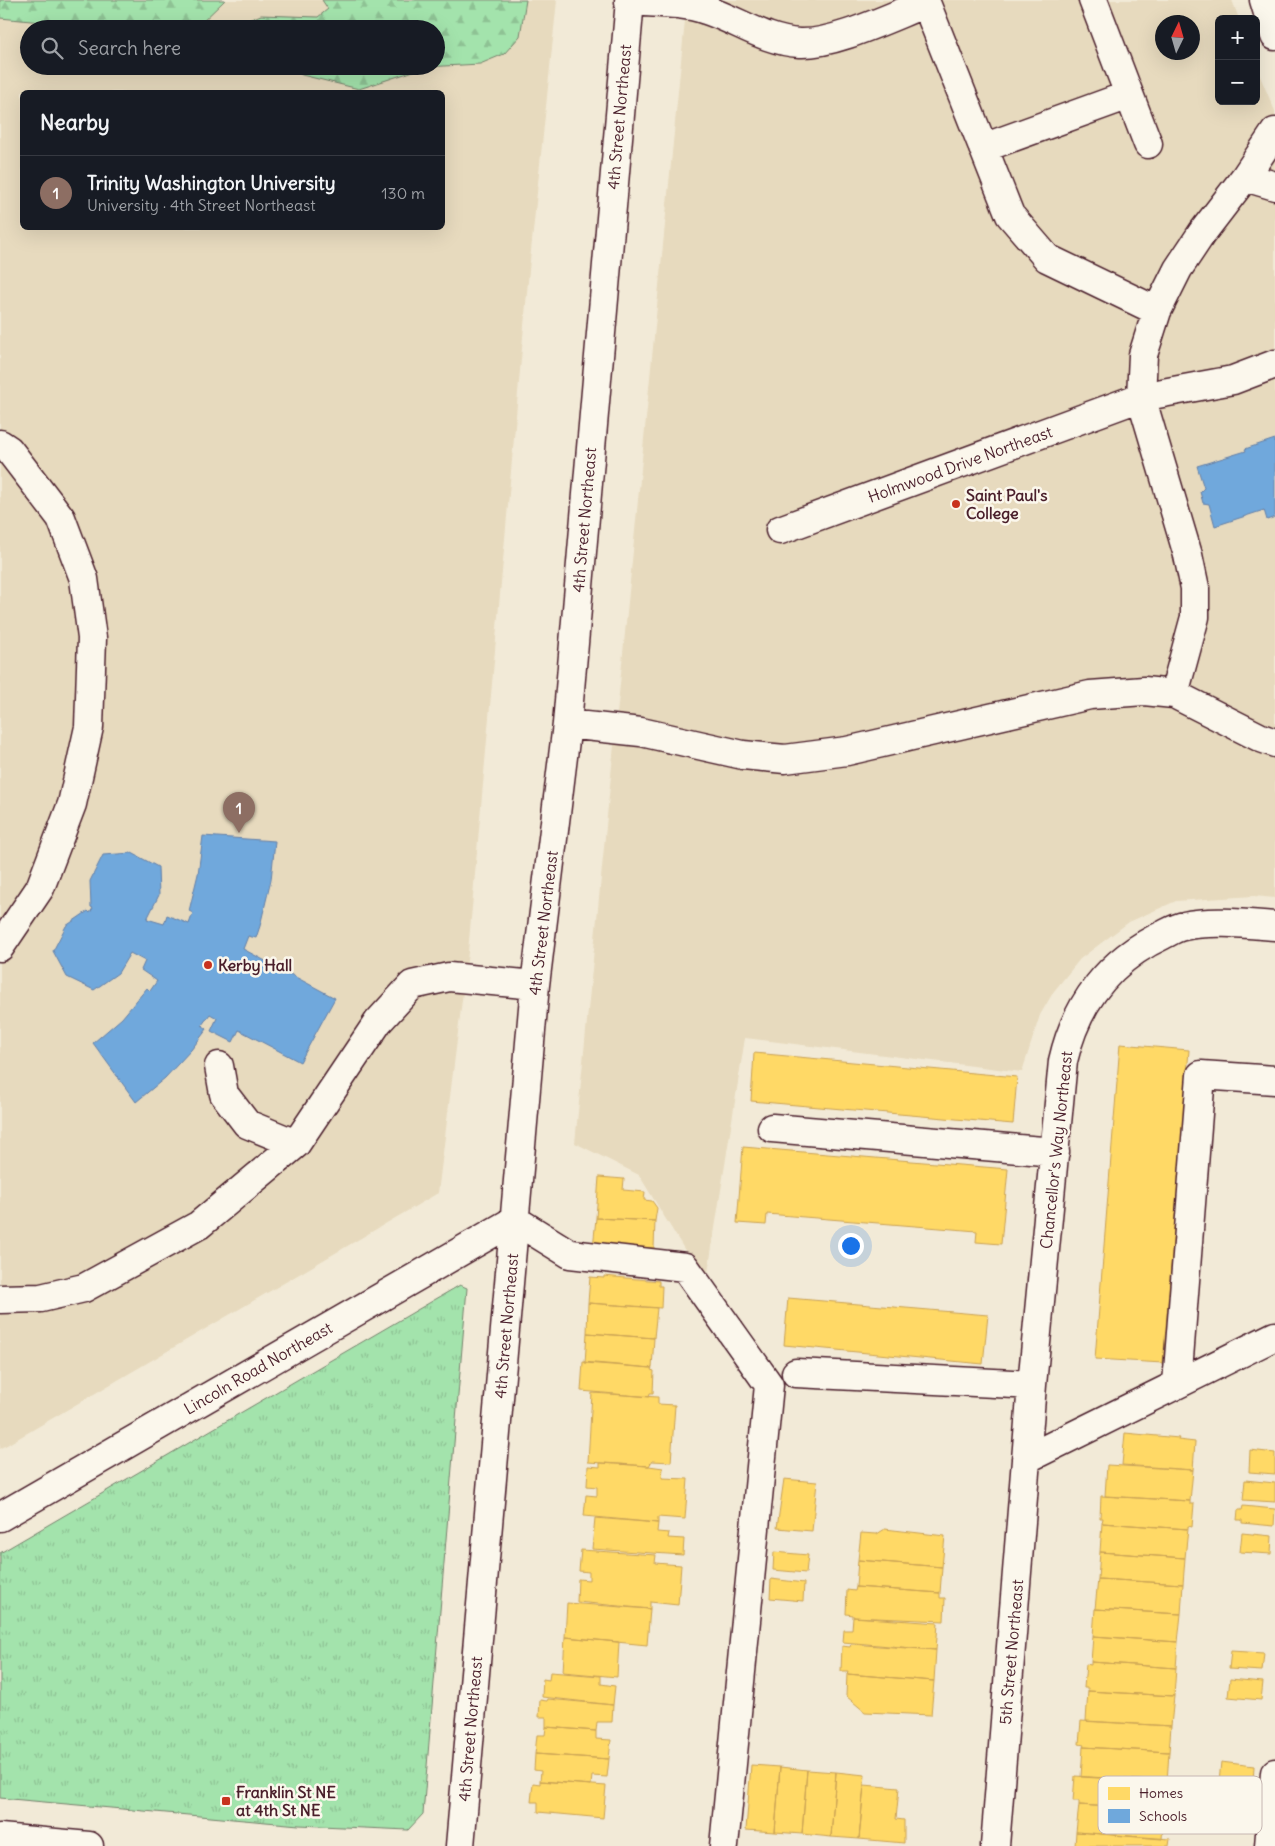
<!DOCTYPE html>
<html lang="en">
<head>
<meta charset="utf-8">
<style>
  :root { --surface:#171b24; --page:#242831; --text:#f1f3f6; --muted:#9ea1a6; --line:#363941; --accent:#c8321e }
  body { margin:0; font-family:Delius,sans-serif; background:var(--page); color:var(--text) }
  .controls { position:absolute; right:15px; top:15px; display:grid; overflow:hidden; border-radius:8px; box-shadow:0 5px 20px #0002 }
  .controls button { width:45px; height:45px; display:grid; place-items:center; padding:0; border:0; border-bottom:1px solid var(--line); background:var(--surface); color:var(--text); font:25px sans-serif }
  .compass { position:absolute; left:1155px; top:15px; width:45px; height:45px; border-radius:50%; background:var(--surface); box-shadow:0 5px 20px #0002; rotate:5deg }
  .you { position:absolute; left:850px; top:1245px; width:18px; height:18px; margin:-12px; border:4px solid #fff; border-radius:50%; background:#1a73e8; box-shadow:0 0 0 8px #1a73e833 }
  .badge { display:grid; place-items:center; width:32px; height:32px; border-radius:50%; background:var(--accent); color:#fff; font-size:16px; font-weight:700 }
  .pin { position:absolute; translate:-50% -41px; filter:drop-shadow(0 1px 2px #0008) }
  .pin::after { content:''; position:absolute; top:26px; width:18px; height:15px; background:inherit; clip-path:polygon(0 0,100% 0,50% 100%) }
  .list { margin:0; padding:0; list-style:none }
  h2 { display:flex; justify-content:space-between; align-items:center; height:65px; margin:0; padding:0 20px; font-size:21px }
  h2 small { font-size:16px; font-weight:400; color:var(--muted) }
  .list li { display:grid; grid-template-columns:32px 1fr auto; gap:15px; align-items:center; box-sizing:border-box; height:75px; padding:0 20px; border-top:1px solid var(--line) }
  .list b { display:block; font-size:19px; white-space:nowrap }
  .list p { margin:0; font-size:16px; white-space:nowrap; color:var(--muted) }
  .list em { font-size:16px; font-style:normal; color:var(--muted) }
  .icon { flex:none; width:28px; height:28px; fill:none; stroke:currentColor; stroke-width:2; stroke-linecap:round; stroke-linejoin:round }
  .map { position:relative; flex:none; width:1275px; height:1846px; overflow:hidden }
  .search { position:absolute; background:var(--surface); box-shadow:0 5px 20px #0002; left:20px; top:20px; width:425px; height:55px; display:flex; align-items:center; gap:12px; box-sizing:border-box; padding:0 18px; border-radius:28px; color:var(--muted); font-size:19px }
  .panel { position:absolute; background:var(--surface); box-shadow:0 5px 20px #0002; left:20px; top:90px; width:425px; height:140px; border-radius:8px }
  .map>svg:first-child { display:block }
  .built { fill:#e7dabe; fill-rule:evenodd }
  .forest { fill:url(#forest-firs); stroke:#76816c }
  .park { fill:url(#park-tufts); stroke:#76816c }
  .homes { fill:#ffd966; stroke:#c9a154 }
  .schools { fill:#6fa8dc; stroke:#647fa7 }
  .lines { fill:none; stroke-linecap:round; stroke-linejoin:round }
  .minor-casing { stroke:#4a1f2b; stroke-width:31 }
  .minor { stroke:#fbf7ec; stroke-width:28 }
  .poi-dot { fill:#c8321e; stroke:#fbf7ec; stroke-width:2 }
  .labels { text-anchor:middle; stroke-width:5; stroke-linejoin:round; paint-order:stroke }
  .street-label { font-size:16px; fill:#4a1f2b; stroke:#fbf7ec }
  .poi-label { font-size:16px; font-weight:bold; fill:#4a1f2b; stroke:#fbf7ec; text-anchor:start }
  .key { fill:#fbf7ec; stroke:#c6b6b2; stroke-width:1 }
  .key-label { font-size:14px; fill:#4a1f2b }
</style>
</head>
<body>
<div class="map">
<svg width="1275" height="1846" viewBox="0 0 1275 1846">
  <defs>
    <pattern id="forest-firs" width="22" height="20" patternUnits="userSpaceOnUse" patternTransform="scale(1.25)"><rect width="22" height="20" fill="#a3e3ac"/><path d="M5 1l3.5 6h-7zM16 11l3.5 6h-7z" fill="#8ec294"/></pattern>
    <pattern id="park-tufts" width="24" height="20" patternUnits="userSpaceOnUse" patternTransform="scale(1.25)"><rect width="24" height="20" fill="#a3e3ac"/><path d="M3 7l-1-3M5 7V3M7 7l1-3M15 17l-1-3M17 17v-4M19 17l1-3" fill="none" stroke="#8ec294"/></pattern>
  </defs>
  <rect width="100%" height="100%" fill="#f2ead7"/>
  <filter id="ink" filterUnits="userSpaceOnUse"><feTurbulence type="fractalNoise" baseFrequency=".02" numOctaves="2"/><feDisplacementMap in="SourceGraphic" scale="10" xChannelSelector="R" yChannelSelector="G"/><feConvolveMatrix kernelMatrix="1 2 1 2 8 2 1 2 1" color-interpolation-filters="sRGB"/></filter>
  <g filter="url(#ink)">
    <path class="built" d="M0 0H557L529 270 468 952 438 1193 0 1449ZM29 29H436V66H29ZM22 92H442V228H22Z
      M687 0H1232L1239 19H1219V101H1256V67L1275 111V898L1254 896 1176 901 1129 922 1080 959 1054 991 1040 1015 1022 1072 745 1038 706 1285 639 1175 575 1143ZM1162 22H1192V52H1162Z"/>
    <path class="forest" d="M0 0H225L195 29H114L0 18Z
      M322 0H526L520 36 504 54 480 64 426 67 359 89 302 75 285 66H436V29H245L246 21 261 15 318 17 328 9Z"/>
    <path class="park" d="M460 1285 467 1288 423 1814 408 1830 299 1825 0 1798V1553Z"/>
    <path class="homes" d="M1120 1044 1189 1050 1163 1363 1095 1359Z
      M754 1053 1017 1077 1013 1124 751 1101Z
      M743 1147 1008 1169 1001 1244 976 1242 977 1231 767 1214 766 1225 737 1223Z
      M599 1177 624 1179 623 1190 645 1192 644 1200 652 1201 657 1208 655 1221 596 1218Z
      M596 1218 655 1221 654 1248 640 1247V1252L593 1248Z
      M604 1276 659 1281V1286H662L661 1308 588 1303 590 1277 604 1278Z
      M788 1298 988 1315 983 1364 784 1345Z
      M588 1303 657 1308 654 1338 587 1333Z
      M587 1333 654 1338 652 1368 585 1363Z
      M583 1362 652 1368 651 1370 654 1371 653 1393H650L649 1397 581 1391Z
      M592 1393 658 1397V1404L675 1405 671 1462 652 1461 649 1466 588 1462Z
      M1125 1433 1179 1438 1178 1440 1195 1442 1193 1470 1122 1465Z
      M1250 1450 1275 1453V1474L1249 1472Z
      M600 1463 649 1466 663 1468 662 1478 688 1479 685 1519 658 1517V1523L584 1516 586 1495 597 1496V1487L587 1486 588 1466 600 1467Z
      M1107 1465 1193 1470 1190 1501 1105 1496Z
      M784 1479 817 1482 812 1531 777 1528Z
      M1245 1480 1275 1483V1502L1243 1500Z
      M1101 1496 1190 1501V1504H1194L1192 1527 1188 1526V1529L1102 1523 1103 1518H1100Z
      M1243 1506 1275 1509 1274 1526 1242 1523V1520H1237L1238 1510H1242Z
      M595 1518 658 1523 657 1532 669 1533 668 1538 684 1539 683 1555 592 1549Z
      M1102 1523 1188 1529 1185 1558 1100 1552Z
      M885 1529 945 1536 942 1567 858 1560 861 1533 877 1534Z
      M1242 1533 1272 1536 1271 1554 1240 1552Z
      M581 1550 656 1555 655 1563 681 1565 678 1605 650 1602V1609L577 1602 578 1579 589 1580V1572L579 1571Z
      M774 1552 808 1555 806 1573 773 1570Z
      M1100 1552 1185 1558 1183 1584 1098 1579Z
      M858 1560 942 1567 940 1593 856 1587Z
      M771 1579 804 1583 803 1601 770 1598Z
      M1098 1579 1183 1584 1181 1614 1095 1609Z
      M856 1587 940 1593V1598H945L944 1621 853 1617V1615L846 1614 847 1590 855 1591Z
      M567 1603 650 1609 647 1645 565 1637Z
      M1095 1609 1181 1614 1178 1642 1093 1636Z
      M853 1617 938 1623 936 1650 843 1642 844 1630H852Z
      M1093 1636 1178 1642 1176 1668 1091 1662Z
      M565 1637 619 1642 617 1677 563 1672Z
      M851 1644 936 1650 934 1681 847 1674 848 1671H841L842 1646 850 1647Z
      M1231 1651 1264 1653 1262 1671 1229 1669Z
      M1091 1662 1176 1668 1174 1696 1088 1691V1688H1084L1086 1664 1091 1665Z
      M550 1672 601 1676V1684L615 1686 613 1705 542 1697 543 1679 549 1680Z
      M847 1674 934 1681 931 1715 865 1712 846 1696Z
      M1230 1679 1263 1682 1261 1700 1228 1697Z
      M1088 1691 1174 1696 1171 1726 1086 1721Z
      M548 1699 613 1705 612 1722H597L596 1731 546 1727V1717H539L540 1700 547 1701Z
      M1081 1721 1171 1726 1169 1752 1083 1747 1084 1745 1079 1744Z
      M546 1727 596 1731V1739L611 1740 609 1759 535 1754 537 1735H545Z
      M1083 1747 1169 1752 1167 1782 1081 1777Z
      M535 1754 609 1759 607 1777 592 1776 591 1785 540 1781 541 1771 534 1770Z
      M1221 1762 1254 1766 1253 1785 1219 1781Z
      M751 1765 780 1767 775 1832 746 1830Z
      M780 1767 807 1770 802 1834 775 1832Z
      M807 1770 836 1772 831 1837 802 1834Z
      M836 1772 865 1775 859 1839 831 1837Z
      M1075 1776 1167 1782 1166 1786H1170L1169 1810 1079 1805V1801H1073Z
      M540 1781 606 1786 603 1818 538 1812V1802H531L533 1783 540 1784Z
      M864 1785 899 1788 896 1819 904 1820V1843L859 1839Z
      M1079 1805 1164 1811 1162 1839 1076 1832Z
      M1076 1832 1170 1839 1169 1846H1075Z"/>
    <path class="schools" d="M1275 439V517L1267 520 1264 510 1215 526 1209 504 1203 503 1200 492 1204 488 1197 466 1246 451 1245 449Z
      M203 836 275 841 271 880 260 926 256 938 248 936 243 949 335 998 300 1062 239 1030 233 1042 211 1031 217 1018 210 1014 202 1025 207 1029 191 1050 165 1078 136 1102 93 1043 122 1018 147 988 150 991 157 981 141 970 145 961 130 953 118 973 94 990 67 977 53 951 66 926 88 911 90 913 93 908 91 907 90 881 103 855 132 853 158 867 159 895 147 919 164 924 167 915 189 924 193 913 189 911 198 874Z"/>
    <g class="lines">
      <defs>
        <path id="minor" d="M1093 0 1148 144
          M1264 0 1275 36
          M629 1C654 3 683 2 706 10 737 20 765 41 799 43 834 45 892 16 926 3L1010 215 1047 258 1157 311
          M983 148 1129 95
          M1245 177 1275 132
          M0 444 9 450 61 518 84 579 92 638 89 727 72 804 40 888 0 947
          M780 530 1141 397 1233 380 1275 364
          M1174 694 1195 617V588L1188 555 1141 397 1143 355 1157 311 1178 269 1202 233 1245 177 1275 186
          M567 724 641 732 743 755 785 759 847 751 1090 695 1144 691 1174 694 1261 738 1275 743
          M219 1066 224 1094 247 1124 296 1144
          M772 1128 1055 1152
          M515 1220 570 1254 685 1267 769 1385 724 1846
          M0 1299 41 1298 84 1288 199 1225 296 1144 378 1022 412 985 449 977 535 985
          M796 1373 1032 1385
          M1177 1384 1201 1075 1275 1080
          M1026 1459 1275 1336
          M0 1517 515 1220
          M0 1838 89 1846
          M460 1846 535 985 567 724 630 0
          M995 1846 1032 1385 1063 1061C1076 1004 1109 960 1163 935 1169 932 1177 927 1184 926 1210 920 1248 924 1275 926
          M1269 1846 1275 1773"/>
      </defs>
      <use href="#minor" class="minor-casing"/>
      <use href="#minor" class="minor"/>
    </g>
  </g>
  <g class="poi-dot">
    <circle cx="956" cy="504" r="5"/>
    <circle cx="208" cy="965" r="5"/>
    <rect x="221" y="1796" width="10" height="10" rx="2.5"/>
  </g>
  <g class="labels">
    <g class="street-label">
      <text transform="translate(619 117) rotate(-85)" y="6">4th Street Northeast</text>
      <text transform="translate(960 464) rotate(-20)" y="6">Holmwood Drive Northeast</text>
      <text transform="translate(584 520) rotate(-85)" y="6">4th Street Northeast</text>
      <text transform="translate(543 923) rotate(-83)" y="6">4th Street Northeast</text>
      <text transform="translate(1056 1150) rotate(-84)" y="6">Chancellor's Way Northeast</text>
      <text transform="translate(506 1326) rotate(-85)" y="6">4th Street Northeast</text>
      <text transform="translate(258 1368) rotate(-30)" y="6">Lincoln Road Northeast</text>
      <text transform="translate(1011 1652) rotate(-85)" y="6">5th Street Northeast</text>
      <text transform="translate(470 1729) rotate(-85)" y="6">4th Street Northeast</text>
    </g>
    <g class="poi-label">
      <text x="966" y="501">Saint Paul's<tspan x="966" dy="18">College</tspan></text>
      <text x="218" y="971">Kerby Hall</text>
      <text x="236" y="1798">Franklin St NE<tspan x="236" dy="18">at 4th St NE</tspan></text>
    </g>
  </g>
  <rect x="1098" y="1776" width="164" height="58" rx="8" class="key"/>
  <rect x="1108" y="1787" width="22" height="13" fill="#ffd966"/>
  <rect x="1108" y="1809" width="22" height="14" fill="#6fa8dc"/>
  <g class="key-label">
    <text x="1139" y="1798">Homes</text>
    <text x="1139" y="1821">Schools</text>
  </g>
</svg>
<div class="controls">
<button>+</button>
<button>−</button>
</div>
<svg class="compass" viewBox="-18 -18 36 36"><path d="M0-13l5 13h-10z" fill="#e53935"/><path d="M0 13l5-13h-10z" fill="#9ea1a6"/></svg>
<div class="you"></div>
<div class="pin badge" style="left:239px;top:833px;background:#8d6e63">1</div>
<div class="search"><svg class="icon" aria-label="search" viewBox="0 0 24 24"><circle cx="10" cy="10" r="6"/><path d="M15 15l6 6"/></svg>Search here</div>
<section class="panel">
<h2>Nearby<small></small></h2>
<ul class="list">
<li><span class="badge" style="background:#8d6e63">1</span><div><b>Trinity Washington University</b><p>University · 4th Street Northeast</p></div><em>130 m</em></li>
</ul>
</section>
</div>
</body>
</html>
